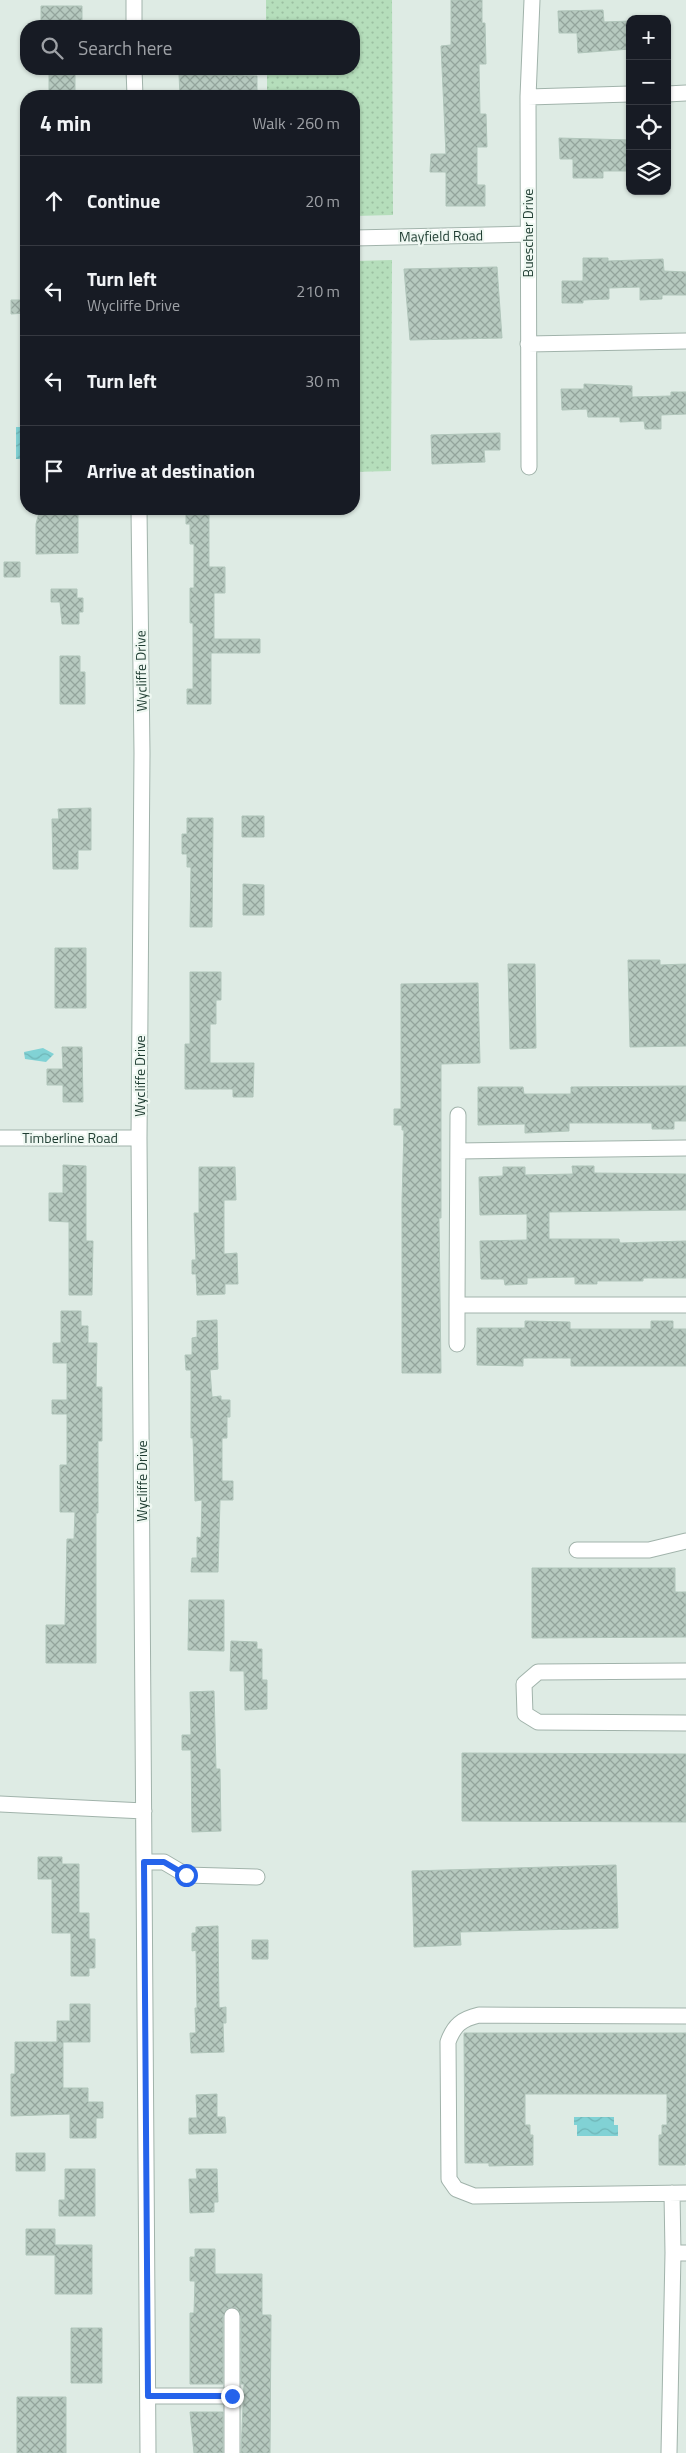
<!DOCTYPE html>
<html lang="en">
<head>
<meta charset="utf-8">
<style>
  :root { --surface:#171b24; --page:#242831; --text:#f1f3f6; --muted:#9ea1a6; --line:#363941 }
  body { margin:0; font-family:"Titillium Web",sans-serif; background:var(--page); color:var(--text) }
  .controls { position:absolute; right:15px; top:15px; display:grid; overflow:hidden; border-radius:10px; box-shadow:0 1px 4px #0004 }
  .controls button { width:45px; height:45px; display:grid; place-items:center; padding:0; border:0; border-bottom:1px solid var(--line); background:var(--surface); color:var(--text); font:25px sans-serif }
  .stop { position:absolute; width:15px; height:15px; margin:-11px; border:4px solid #2563eb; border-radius:50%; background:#fff }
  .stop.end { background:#2563eb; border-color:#fff; box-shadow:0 1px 5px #0008 }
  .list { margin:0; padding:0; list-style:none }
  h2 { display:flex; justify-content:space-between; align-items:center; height:65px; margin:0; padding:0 20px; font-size:21px }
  h2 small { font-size:16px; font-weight:400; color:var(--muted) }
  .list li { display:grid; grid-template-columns:32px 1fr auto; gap:15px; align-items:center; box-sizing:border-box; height:90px; padding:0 20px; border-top:1px solid var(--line) }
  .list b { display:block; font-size:19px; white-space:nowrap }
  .list p { margin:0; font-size:16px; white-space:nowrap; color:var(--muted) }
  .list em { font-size:16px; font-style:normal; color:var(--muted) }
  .icon { flex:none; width:28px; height:28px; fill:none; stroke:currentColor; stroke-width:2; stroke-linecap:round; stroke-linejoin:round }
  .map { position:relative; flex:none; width:686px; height:2453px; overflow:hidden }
  .search { position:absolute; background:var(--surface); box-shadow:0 1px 4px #0004; left:20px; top:20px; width:340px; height:55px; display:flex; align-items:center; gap:12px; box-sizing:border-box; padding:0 18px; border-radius:20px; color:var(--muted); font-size:19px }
  .panel { position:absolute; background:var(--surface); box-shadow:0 1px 4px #0004; left:20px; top:90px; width:340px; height:425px; border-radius:20px }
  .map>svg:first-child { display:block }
  .grass { fill:url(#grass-dots) }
  .water { fill:url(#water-waves) }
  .building { fill:url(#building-cross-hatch); stroke:#b0c5ba }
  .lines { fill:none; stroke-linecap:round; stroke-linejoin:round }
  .minor-casing { stroke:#a1b3ab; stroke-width:17 }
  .minor { stroke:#fff; stroke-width:15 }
  .route { stroke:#2563eb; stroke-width:6 }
  .labels { text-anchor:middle; stroke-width:4.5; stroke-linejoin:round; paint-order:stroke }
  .street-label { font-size:14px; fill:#1e3c31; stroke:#eff8f2 }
</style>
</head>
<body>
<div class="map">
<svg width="686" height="2453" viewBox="0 0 686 2453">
  <defs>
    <pattern id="grass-dots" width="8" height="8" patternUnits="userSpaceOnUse" patternTransform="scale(1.25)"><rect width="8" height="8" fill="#b5debb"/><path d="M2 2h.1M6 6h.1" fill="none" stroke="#9bbfa1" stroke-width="1.8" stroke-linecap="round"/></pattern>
    <pattern id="water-waves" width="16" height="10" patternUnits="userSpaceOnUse" patternTransform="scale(1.25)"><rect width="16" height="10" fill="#81d2d5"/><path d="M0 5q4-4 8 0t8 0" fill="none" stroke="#6fb5b7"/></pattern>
    <pattern id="building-cross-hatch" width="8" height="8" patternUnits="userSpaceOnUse" patternTransform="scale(1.25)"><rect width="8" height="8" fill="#b6c9bf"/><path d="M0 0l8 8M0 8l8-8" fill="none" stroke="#93a49c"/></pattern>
  </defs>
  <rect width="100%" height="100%" fill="#deebe4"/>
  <path class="grass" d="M266 0H392L393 215 354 216V96H267V69H354V26H266Z
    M392 260 391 471 354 472V261Z"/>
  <path class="water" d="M16 427H26V459H16Z
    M43 1048 54 1054 46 1062 25 1059 24 1052Z
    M574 2117H614V2125H618V2136H577V2125H574Z"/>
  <path class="building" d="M451 0H482V23H485L486 64H479L480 114H486L487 147H477V185H485V206H446V172H430L431 154H446L441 46 451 45Z
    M41 6H82V26H41Z
    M603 10 604 22 630 21V49L578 53 577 33H559L558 11Z
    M49 69H75V96H49Z
    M179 74 257 76V95L180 96Z
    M559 138 630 140V171H603V178H573V159H560Z
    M583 258H608V261L663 259 664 271 686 272V295H662V299L640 300V287L609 288V299L583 300V303H562V281H583Z
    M497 267 502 338 410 340 404 269Z
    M11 300H26V313L11 314Z
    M584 384 632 386V397L671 396V392H686V414L661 415V429H645L644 421 620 422V417H588L587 409 562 410 561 389H584Z
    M500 433V450H484L485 462 432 464 431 435Z
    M40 509H78V553L36 554V524Z
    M186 509H209V567H225V593H214V639H260V653H211V704H187V689H193V623H190V588H194V544H190V524H186Z
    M4 562H20V577H4Z
    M51 589H77V598H83V612H79V624H62L60 602H51Z
    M60 656H80V672H85V704H60Z
    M91 808V850H78V869H53L52 819H59L58 809Z
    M242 816H264V837H242Z
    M187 818H213L212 927H190L191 867H187V854H182V834H187Z
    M243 884 264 885V915H243Z
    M55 948H86V1008H55Z
    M628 960H660V965L686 964V1046L630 1047Z
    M508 964H535L536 1048 510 1049Z
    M190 972H221V1000H216V1024H210V1063H254L253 1097H233V1089H185V1044H190Z
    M478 983 480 1063 441 1064V1218H439L441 1373H402V1201L404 1130H402V1125H394V1109H401V984Z
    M62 1047H82L83 1102H63V1085H47V1069H63Z
    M686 1086V1121H674V1129H652V1123H569V1131L525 1133V1124L478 1125V1087H523L524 1094H571V1087Z
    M63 1165 86 1166V1241H93L92 1295H69V1222L49 1221V1193H63Z
    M572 1166H594V1173L686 1174V1210L549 1212V1239H619L620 1243 686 1241V1278H643V1281H597V1284H575V1277L527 1278V1284L505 1285 504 1279H481L480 1241 527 1240V1214L480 1215 479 1177 503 1176V1167H525V1175L573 1174Z
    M199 1167H235L236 1200H224V1254L237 1253 238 1284H225V1294L197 1295 196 1274H192V1260H196L194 1213H199Z
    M61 1311H81V1326H88V1343H97L96 1387H102V1441H98V1513H96V1663H46V1625H65L67 1539H74L75 1512H60V1465H67V1414H52V1400H67V1363H53V1343H61Z
    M217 1320 218 1369 210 1370 212 1397 221 1396V1400H230V1417H227V1438H222V1481H233V1500H220L218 1572H191L192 1558H197V1537L201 1538 202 1500 195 1501 193 1438H191V1370H186L185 1355H192V1338L197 1337V1321Z
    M525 1321 570 1322V1329H651V1321H673V1329H686V1366H571V1358H523V1366L477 1365V1328H525Z
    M532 1568H675V1592H686V1637L532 1638Z
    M189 1600H224V1651L188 1650Z
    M231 1641 257 1642V1649H262V1680H267V1709L245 1710 244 1671H230Z
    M214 1691 216 1769H220L221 1831 192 1832 191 1750H182V1735H191L190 1692Z
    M462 1753 686 1754V1822L462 1821Z
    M38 1857H62V1864H79V1913H89V1939H95V1968H89V1976H71V1933H52V1879H38Z
    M616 1865 618 1928 460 1932 461 1945 414 1947 412 1871Z
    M218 1926 219 2008 226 2007V2023H223L224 2052 191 2053 190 2033H196L195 2008H197L196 1950 192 1951V1933H196V1927Z
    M252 1940H268V1959H252Z
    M70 2004H90V2042H63V2088H88V2102H103V2118H96V2138H70V2114L11 2116V2074H15V2042H57V2021H70Z
    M464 2033H686V2163L685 2165H659V2135H662V2125H667V2094H525V2125H530V2135H533V2165L489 2166V2163H465Z
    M217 2094V2117H225L226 2133 189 2134V2118H197L196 2095Z
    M16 2153H45V2171H16Z
    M65 2169H95V2216H59V2200H65Z
    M196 2169H217L218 2202H214V2212L190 2213 189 2179H197Z
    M26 2229H55V2245H92V2294H55V2255H26Z
    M195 2249H215V2274H262V2315H271L270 2453H241L244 2384H241V2316L237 2308H228L223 2316V2384H190V2313H194L195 2281H190V2257H195Z
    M71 2328H102V2383H71Z
    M17 2397H66V2453H17Z
    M190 2412H223V2453H194Z"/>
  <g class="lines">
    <defs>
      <path id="minor" d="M134 0V26
        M134 69 135 96
        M667 94 686 93
        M528 97 630 94
        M354 238 528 234
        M528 344 686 341
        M529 467 528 97 532 0
        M139 509 142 753 139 1138 148 2453
        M458 1115 457 1305H686
        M0 1138H139
        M458 1151 686 1148
        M457 1344V1305
        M577 1550H649L686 1541
        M686 1671 538 1672 524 1684 525 1714 538 1722 686 1723
        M0 1804 144 1811
        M145 1862H164L186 1875 257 1877
        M686 2016 479 2015C462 2019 454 2025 448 2042L449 2179 456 2189 474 2196 686 2193
        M672 2193 673 2253
        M148 2396H232V2316
        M232 2396V2453
        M669 2453 673 2253H686"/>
    </defs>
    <use href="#minor" class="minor-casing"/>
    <use href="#minor" class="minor"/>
  </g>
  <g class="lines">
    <path class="route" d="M186 1875 164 1862H144L148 2396H232"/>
  </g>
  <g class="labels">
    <g class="street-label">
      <text transform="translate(528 233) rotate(-90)" y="5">Buescher Drive</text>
      <text transform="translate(441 236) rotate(-1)" y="5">Mayfield Road</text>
      <text transform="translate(141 671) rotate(-91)" y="5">Wycliffe Drive</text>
      <text transform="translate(140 1076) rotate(-90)" y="5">Wycliffe Drive</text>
      <text x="70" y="1143">Timberline Road</text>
      <text transform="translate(142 1481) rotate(-90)" y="5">Wycliffe Drive</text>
    </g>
  </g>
</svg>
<div class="controls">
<button>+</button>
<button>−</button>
<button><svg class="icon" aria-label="locate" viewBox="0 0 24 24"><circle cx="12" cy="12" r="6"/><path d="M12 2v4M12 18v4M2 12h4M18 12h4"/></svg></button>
<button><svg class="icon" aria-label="layers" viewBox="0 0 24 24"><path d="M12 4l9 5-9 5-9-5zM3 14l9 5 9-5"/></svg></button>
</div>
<div class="stop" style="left:186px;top:1875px"></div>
<div class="stop end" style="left:232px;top:2396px"></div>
<div class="search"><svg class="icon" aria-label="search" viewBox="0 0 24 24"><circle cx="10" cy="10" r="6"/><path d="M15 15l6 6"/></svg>Search here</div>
<section class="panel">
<h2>4 min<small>Walk · 260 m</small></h2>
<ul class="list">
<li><svg class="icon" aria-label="ahead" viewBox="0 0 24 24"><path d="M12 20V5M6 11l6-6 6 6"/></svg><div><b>Continue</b></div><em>20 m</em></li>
<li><svg class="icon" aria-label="left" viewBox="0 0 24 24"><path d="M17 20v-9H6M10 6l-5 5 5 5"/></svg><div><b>Turn left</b><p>Wycliffe Drive</p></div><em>210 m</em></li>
<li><svg class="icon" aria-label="left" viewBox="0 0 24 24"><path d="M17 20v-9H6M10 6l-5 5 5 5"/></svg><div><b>Turn left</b></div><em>30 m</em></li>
<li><svg class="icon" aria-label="arrive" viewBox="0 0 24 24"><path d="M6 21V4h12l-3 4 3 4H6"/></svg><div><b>Arrive at destination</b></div></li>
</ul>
</section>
</div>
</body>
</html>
